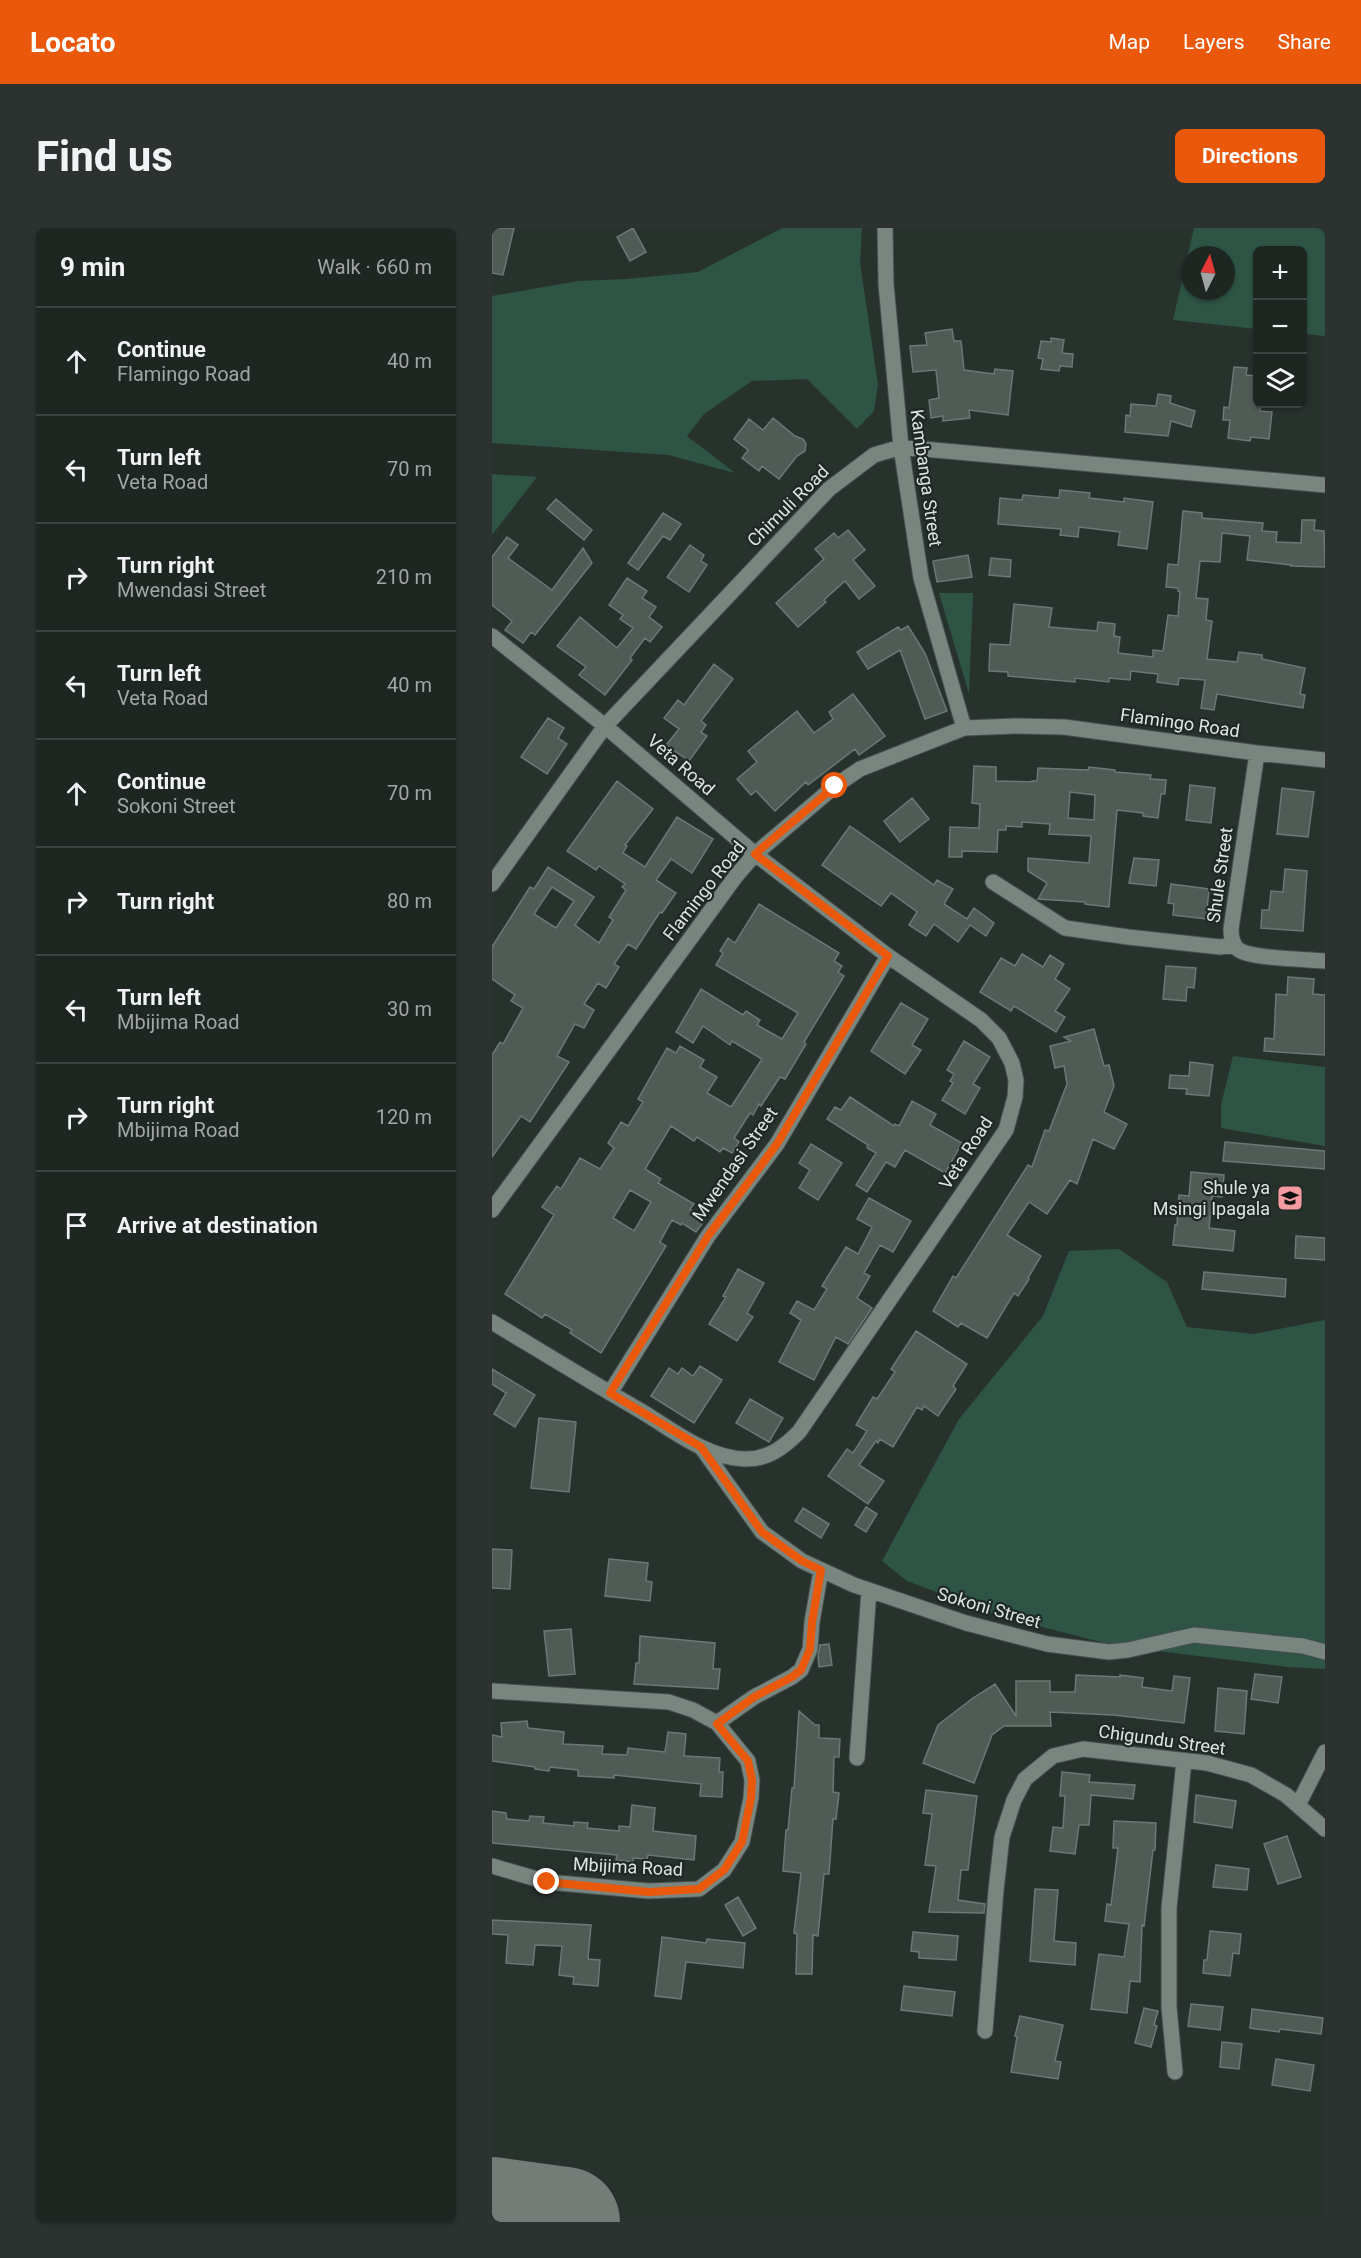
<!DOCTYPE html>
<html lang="en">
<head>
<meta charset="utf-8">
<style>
  :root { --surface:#1e2622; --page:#2b322f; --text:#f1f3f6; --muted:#a1a5a5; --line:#3c4340; --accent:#ea580c }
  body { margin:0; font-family:Roboto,sans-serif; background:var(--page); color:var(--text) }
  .controls { position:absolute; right:18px; top:18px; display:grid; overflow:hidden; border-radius:9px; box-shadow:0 2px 4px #0004 }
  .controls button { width:54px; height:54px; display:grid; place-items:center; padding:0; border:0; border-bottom:2px solid var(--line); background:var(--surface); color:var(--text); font:30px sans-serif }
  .compass { position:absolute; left:689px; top:18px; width:54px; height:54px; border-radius:50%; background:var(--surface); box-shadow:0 2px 4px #0004; rotate:6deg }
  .stop { position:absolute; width:18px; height:18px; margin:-14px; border:4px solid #ea580c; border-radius:50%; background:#fff }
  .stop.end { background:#ea580c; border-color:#fff; box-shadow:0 2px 6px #0008 }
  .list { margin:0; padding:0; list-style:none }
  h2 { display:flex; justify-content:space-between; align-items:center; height:78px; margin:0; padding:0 24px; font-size:26px }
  h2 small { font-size:20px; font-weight:400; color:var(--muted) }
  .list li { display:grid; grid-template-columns:39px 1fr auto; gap:18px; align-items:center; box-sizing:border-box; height:108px; padding:0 24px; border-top:2px solid var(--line) }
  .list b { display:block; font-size:22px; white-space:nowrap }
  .list p { margin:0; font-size:20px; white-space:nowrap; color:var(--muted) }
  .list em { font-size:20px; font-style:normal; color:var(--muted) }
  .icon { flex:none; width:33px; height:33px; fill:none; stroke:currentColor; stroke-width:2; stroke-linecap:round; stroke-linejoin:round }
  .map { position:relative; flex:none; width:833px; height:1994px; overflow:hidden; border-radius:9px }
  header { display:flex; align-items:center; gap:36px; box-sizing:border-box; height:84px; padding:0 30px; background:var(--accent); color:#fff }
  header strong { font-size:28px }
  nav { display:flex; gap:33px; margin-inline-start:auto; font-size:21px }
  .intro { display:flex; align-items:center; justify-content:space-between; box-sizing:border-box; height:144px; padding:0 36px }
  h1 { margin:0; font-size:42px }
  .button { padding:15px 27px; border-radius:9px; background:var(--accent); color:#fff; font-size:21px; font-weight:700 }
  main { display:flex; gap:36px; padding:0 36px }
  aside { flex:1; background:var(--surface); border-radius:9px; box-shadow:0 2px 4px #0004 }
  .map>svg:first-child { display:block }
  .green { fill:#2e5445; fill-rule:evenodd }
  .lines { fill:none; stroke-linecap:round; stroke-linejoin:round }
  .runway { stroke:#747c78; stroke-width:110 }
  .building { fill:#505b56; stroke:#6c7873; stroke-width:1.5; fill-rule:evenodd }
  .minor-casing { stroke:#464f4b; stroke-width:17 }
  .minor { stroke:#79857f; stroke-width:15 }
  .route { stroke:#ea580c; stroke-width:8 }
  .labels { text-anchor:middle; stroke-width:4.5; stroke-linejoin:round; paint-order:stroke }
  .street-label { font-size:18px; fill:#dee4e1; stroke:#1e2824 }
  .poi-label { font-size:18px; fill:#dee4e1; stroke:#1e2824; text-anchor:end }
</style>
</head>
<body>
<header>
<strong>Locato</strong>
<nav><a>Map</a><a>Layers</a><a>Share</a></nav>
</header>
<div class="intro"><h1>Find us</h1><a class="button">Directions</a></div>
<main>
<aside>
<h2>9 min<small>Walk · 660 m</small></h2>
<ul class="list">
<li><svg class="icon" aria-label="ahead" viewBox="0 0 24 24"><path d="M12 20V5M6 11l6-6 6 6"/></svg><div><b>Continue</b><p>Flamingo Road</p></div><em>40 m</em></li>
<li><svg class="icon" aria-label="left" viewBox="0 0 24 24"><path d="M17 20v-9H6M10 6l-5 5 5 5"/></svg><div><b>Turn left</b><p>Veta Road</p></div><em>70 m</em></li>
<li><svg class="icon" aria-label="right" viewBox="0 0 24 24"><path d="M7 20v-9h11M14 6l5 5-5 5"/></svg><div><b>Turn right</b><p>Mwendasi Street</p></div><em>210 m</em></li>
<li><svg class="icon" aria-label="left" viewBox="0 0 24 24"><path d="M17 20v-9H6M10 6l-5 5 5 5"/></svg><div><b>Turn left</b><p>Veta Road</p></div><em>40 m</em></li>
<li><svg class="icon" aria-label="ahead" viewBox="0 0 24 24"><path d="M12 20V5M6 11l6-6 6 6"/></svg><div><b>Continue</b><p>Sokoni Street</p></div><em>70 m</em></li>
<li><svg class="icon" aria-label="right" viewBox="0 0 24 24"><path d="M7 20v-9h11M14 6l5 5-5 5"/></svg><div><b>Turn right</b></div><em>80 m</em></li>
<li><svg class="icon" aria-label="left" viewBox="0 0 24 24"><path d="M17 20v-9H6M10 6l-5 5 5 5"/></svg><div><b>Turn left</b><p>Mbijima Road</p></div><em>30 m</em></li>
<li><svg class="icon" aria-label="right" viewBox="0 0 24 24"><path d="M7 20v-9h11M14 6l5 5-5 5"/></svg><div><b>Turn right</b><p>Mbijima Road</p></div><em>120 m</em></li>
<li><svg class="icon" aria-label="arrive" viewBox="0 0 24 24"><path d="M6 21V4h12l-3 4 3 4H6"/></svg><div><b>Arrive at destination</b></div></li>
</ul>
</aside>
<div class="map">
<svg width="833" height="1994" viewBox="0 0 833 1994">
  <rect width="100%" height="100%" fill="#28322d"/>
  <path class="green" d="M290 0H370L368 34 386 157 382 183 365 201 315 151 260 153 212 186 195 208 243 245 176 227 0 215V68L86 53 134 51 206 44Z
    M702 0H833V108L811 106 810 22H766L765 101 681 92ZM698 27H734V63H698Z
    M0 246 45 249 0 307Z
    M447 365H481L477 466Z
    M741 828 833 839V918L729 900V877Z
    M627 1021 675 1054 695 1099 762 1106 833 1092V1441L796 1439 624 1418 511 1389 415 1353 390 1333 467 1191 551 1088 577 1023Z"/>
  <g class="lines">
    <path class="runway" d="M0 1984 73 1994"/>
  </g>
  <path class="building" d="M0 0H22L11 47 0 45Z
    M141 0 154 24 138 33 125 9Z
    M460 101 462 113H469L472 142 502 146 503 141 521 143 516 187 477 182 478 190 451 193V188L439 190 437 172 447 170 444 142 421 144 418 118 435 117 433 105Z
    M559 110 572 112 570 125 581 126 580 139 568 138 567 143 549 141 551 131 546 130 549 113 559 114Z
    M742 139 755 140 754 147 765 148V176H768V183L780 184 777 211 759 209 758 213 736 210 738 192H731L732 179 737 180Z
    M666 166 679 168 678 175 703 183 699 199 679 193 676 208 633 204 634 187 638 188 639 176 664 178Z
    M281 190 303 208 311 211 314 216 313 223 305 228 287 251 270 238 267 243 250 230 256 222 242 211 257 191 271 202Z
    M568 262 598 265 597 270 632 274V270L661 274 655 321 626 317 628 304 587 299 586 309 568 307 569 301 506 296 508 270 530 272 531 267 567 270Z
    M64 271 100 302 92 312 55 281Z
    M691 283 710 285V290L771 295 770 303 785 304 784 314 809 315 810 292H823L822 302 832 303 833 339 799 338V337L755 332 758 308 730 305 728 334 708 333 704 370 716 371 714 392 720 393 715 431 745 434 747 424 770 427V431L813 440 808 466 813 467 811 480 725 466 722 482 709 480 713 452 687 450 686 457 665 454 666 446 639 443 638 452 617 450V454L583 450V454L516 448V444L497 443 498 416 518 417 522 376 560 380 557 399 605 403 606 394 623 396 622 408 628 409 626 425 661 429V422L671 423 676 387 686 388 688 364 686 363V360L674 359 676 336 686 337Z
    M171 285 189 296 178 312 171 308 146 342 136 335Z
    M356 302 373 322 361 332 383 358 367 371 353 353 332 372 334 374 306 399 284 375 332 331 323 321 342 305 346 310Z
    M15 309 26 317 16 330 60 362 91 320 100 335 43 407 39 404 31 415 13 402 20 393 0 377V329Z
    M198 317 212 327 209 333 215 337 197 364 175 349Z
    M476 327 480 349 445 354 441 333Z
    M499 330 519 332 518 349 497 347Z
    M135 350 155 363 150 370 164 379 157 389 170 399 158 414 153 410 138 430 140 432 113 467 87 447 94 439 65 418 88 389 125 420 141 400 128 391 131 387 117 377Z
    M416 398 433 425 455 483 433 491 408 422 376 441 365 424 406 399 409 402Z
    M222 436 241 451 209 493 214 497 209 504 215 508 197 533 174 517 187 501 172 490 186 472 192 477Z
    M361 466 393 508 367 527 363 521 316 557 314 554 283 583 264 563 259 567 245 551 265 534 256 523 305 483 322 505 341 491 337 484Z
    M56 490 72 500 66 510 75 516 55 546 29 529Z
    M482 538 504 539V553L540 554V553H545L546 540 596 542 597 539 623 542V544L659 547 658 551 674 552 673 566H669L666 590 651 588V585L625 582 617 679 593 676V674L546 671 555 655 536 643V630L597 635 599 608 557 606 558 596 530 594V599L514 598V602H506L505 624 470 623V629H457L458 599 487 600 488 576 480 575ZM578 564 603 567 602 592 576 590Z
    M125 553 161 581 133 617 135 618 131 625 153 639 185 589 221 611 200 645 179 631 164 652 184 665 170 685 168 684 144 721 136 716 122 736 127 739 114 760 106 755 92 776 102 782 92 800 83 796 65 828 77 834 38 894 29 888 0 929V827L8 814 11 816 31 780 19 773 23 767 0 751V719L38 659 42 661 56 639 102 669 83 697 107 715 121 692 117 689 134 662 130 659 133 656 107 638 104 642 75 623ZM60 659 82 673 64 700 42 686Z
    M698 557 723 560 719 595 694 592Z
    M790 560 822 564 816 609 785 606Z
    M420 570 437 591 408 614 392 593Z
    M358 598 442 657 445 652 461 661 452 676 475 691 482 680 502 695 494 708 478 697 466 714 442 696 434 708 417 697 425 684 399 665 389 678 330 637Z
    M642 630 667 632 664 658 637 655Z
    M793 641 815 643 811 703 769 700 770 682H777L779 663 791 664Z
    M679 656 717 661 714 691 681 687 682 676 676 675Z
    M267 676 347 725 342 733 350 738 346 744 352 748 312 814 314 816 293 851 288 849 269 878 267 876 261 887 258 885 242 910 247 914 240 925 231 920 228 924 205 909 202 913 179 898 153 941 169 951 166 955 202 976 198 981 213 992 204 1004 190 995 189 997 180 992 168 1014 174 1018 109 1125 78 1105 80 1102 53 1086 50 1090 13 1066 62 987 50 979 65 958 69 961 88 930 108 941 122 920 116 915 129 894 136 898 151 874 146 871 175 820 184 825 188 818 212 832 208 839 225 849 215 865 239 879 270 831 240 813 238 817 211 798 201 815 184 804 209 761 251 787 254 783 268 792 265 797 290 811 306 785 224 737 231 725 228 723 236 710 243 715ZM138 962 159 974 142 1003 121 990Z
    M530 726 551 739 558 727 572 736 563 751 578 761 563 783 573 789 564 804 522 778 519 783 488 764 509 730 523 738Z
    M674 738 704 740 702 760 695 759 694 773 671 771Z
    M796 749 822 751 821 766 833 767V827L772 823 773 810 782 811 784 766 795 767Z
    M409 775 436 791 420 817 429 822 413 846 379 823Z
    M602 801 612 838 617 837 622 858 612 884 635 896 622 921 601 911 585 956 578 952 555 986 537 974 515 1007 549 1028 536 1050 537 1051 526 1068 522 1065 495 1110 469 1095 466 1099 441 1083 461 1048 464 1050 536 937 540 939 553 902 557 903 575 856 572 838 563 840 558 818 579 813 572 809Z
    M472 813 498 829 481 856 488 860 473 886 450 872 461 855 458 853 462 846 455 842Z
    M698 834 721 837 717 868 694 866 695 861 677 860 678 847 697 848Z
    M358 869 402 898 403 896 407 898 420 873 444 886 438 897 470 915 453 945 413 922 403 939 394 934 375 964 364 957 384 925 375 920 376 917 335 891 343 879 349 882Z
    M733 914 833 923V941L731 933Z
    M319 916 350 935 326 972 307 960 318 942 307 935Z
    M699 944 732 947 730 969 720 968 717 1000 743 1003 741 1023 681 1017 683 997H685L687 967 697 968Z
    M377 970 419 993 401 1024 388 1017 372 1045 378 1048 365 1070 380 1080 356 1116 344 1109 322 1152 287 1134 309 1092 298 1085 305 1073 322 1082 335 1061 330 1058 354 1019 366 1026 380 999 365 991Z
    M804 1008 833 1010V1032L803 1030Z
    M246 1041 272 1055 255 1085 261 1089 245 1113 217 1096 234 1069 231 1068Z
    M712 1044 794 1051 793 1069 710 1061Z
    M424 1103 475 1136 461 1158 464 1161 446 1188 432 1178 430 1182 425 1179 401 1219 388 1211 386 1215 384 1213 367 1237 392 1253 376 1276 336 1248 355 1221 361 1225 375 1203 364 1197 381 1169 385 1171 403 1144 399 1141Z
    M208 1138 230 1152 202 1195 159 1168 177 1140 186 1146 190 1140 201 1148Z
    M0 1141 43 1167 23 1199 2 1186 14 1165 0 1156Z
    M258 1171 291 1190 277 1214 244 1195Z
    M47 1190 84 1194 77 1264 39 1260Z
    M374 1279 385 1286 374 1304 363 1297Z
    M311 1280 337 1296 329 1310 303 1293Z
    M0 1321 20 1322 18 1361 0 1360Z
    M117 1331 156 1335 154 1353 160 1354 158 1373 113 1368Z
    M79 1401 83 1446 57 1448 52 1403Z
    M148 1408 223 1415 221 1441H228L226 1461 142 1456 144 1435H147Z
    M337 1416 340 1437 327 1439 326 1428 328 1417Z
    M763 1446 790 1449 786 1475 759 1471Z
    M584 1447 628 1449V1447L651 1450 650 1459 680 1463 682 1448 698 1450 692 1495 621 1487 558 1484 559 1498H512L500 1507 482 1555 431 1535 446 1497 481 1470 503 1456 524 1488V1453H558V1464H583Z
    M726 1460 755 1463 752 1506 723 1503Z
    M307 1483 323 1497H327V1510L348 1511 347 1529H342L341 1564 347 1565 344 1591H341L337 1646H332L326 1708 321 1707 320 1746H304L305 1706 302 1705 309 1645 291 1643 294 1602H296L300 1560H302Z
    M35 1493 36 1500 72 1504 71 1516 111 1518 110 1526 135 1527 136 1520 173 1524 176 1504 194 1506 192 1528 228 1530 227 1544H231L230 1569 208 1568 209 1556 122 1547V1550L86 1548V1542L58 1539 57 1543 43 1541V1539L0 1533V1507L10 1509 9 1495Z
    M570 1544 598 1547 597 1554 643 1557 641 1571 599 1567 597 1597H587L583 1626 558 1623 561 1599 571 1600 573 1568H568Z
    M434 1562 485 1568 476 1642H469L466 1672 493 1676 492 1685 437 1684 444 1638 433 1637 440 1586 431 1585Z
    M704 1567 744 1573 740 1600 702 1594Z
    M140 1577 163 1580 161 1603 204 1608 202 1632 156 1627 155 1631 141 1630V1634L124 1632 125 1627 0 1615V1583L14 1585 15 1591 37 1593 38 1588 52 1589 51 1595 82 1598V1594L96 1595 95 1600 127 1603V1598L138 1599Z
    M622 1593 664 1595 663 1622H661L652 1698 650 1697 648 1754 638 1753 635 1785 599 1781 607 1726 632 1729 637 1696 613 1693 615 1676 619 1677 626 1620H621Z
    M795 1608 809 1649 786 1656 772 1616Z
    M724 1637 757 1641 755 1662 721 1659Z
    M543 1661 566 1662 562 1713 584 1715 583 1737 538 1733Z
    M246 1669 264 1700 251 1708 233 1677Z
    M0 1692 99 1697 96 1731 108 1732 106 1758 81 1756 82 1749 67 1747 70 1718 43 1717 41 1737 14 1735 16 1707 0 1706Z
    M718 1703 749 1706 747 1726 741 1725 738 1748 711 1745 712 1732H715Z
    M421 1704 466 1708 464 1732 427 1730V1724L419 1723Z
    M170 1709 214 1715 215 1711 253 1715 251 1740 194 1734 189 1771 163 1768Z
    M412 1758 463 1764 460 1788 409 1782Z
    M699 1776 731 1779 728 1802 696 1798Z
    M652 1780 666 1783 662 1797 665 1798 659 1819 643 1815Z
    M760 1781 831 1790 829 1806 788 1801 787 1804 758 1800Z
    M528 1788 571 1797 563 1833 569 1834 566 1851 519 1844 525 1809 523 1808Z
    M730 1814 750 1816 747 1841 728 1839Z
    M784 1831 822 1837 818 1863 780 1857Z"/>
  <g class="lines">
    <defs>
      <path id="minor" d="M393 0 394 56 409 219 429 350 472 500
        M0 408 113 498 263 626 396 728 489 792 507 810 520 835 524 852 523 869 514 902 307 1204C291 1220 275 1232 252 1231 215 1230 179 1201 149 1183 99 1154 50 1124 0 1094
        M765 525 739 701C739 709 740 717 747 722 761 731 814 731 833 733
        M501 654 573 700 636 709 728 719 742 717
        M0 656 113 498 337 261 382 227 409 219 833 257
        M0 982 244 648 263 626 343 558 368 541 472 500 524 498 572 499 765 525 833 532
        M118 1165 216 1008 285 916 396 728
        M209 1219 270 1304 310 1333 362 1357 474 1395 555 1416 617 1424 636 1422 702 1407 811 1418 833 1424
        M0 1463 177 1474 201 1482 225 1495 256 1533 260 1552 259 1570 250 1614 232 1642 207 1661 157 1663 55 1654 0 1638
        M225 1495 262 1469 300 1449 309 1442 318 1421 320 1394 329 1342
        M365 1530 377 1362
        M806 1577 833 1524
        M493 1803 504 1662 510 1609 522 1572 533 1551 561 1528 591 1521 715 1535 759 1547 794 1567 833 1601
        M683 1844 677 1779V1680L692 1533"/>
    </defs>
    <use href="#minor" class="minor-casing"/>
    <use href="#minor" class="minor"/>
  </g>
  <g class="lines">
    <path class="route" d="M55 1654 157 1664 207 1661 232 1642 250 1614 259 1570 260 1552 256 1533 225 1496 262 1469 300 1449 309 1442 318 1421 320 1394 329 1342 310 1333 270 1304 209 1219 118 1165 216 1008 285 916 396 728 263 626 343 558"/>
  </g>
  <defs>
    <symbol id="school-square" viewBox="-11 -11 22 22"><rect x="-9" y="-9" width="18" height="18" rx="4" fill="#f49b9f" stroke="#1e2824"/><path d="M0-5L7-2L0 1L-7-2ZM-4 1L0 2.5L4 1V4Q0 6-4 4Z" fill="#111"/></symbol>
  </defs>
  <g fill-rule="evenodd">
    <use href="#school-square" x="783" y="955" width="30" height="30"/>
  </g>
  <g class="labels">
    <g class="street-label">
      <text transform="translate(434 250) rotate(82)" y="6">Kambanga Street</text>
      <text transform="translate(296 278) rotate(-45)" y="6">Chimuli Road</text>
      <text transform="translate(688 495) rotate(8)" y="6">Flamingo Road</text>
      <text transform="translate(189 537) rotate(41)" y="6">Veta Road</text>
      <text transform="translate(728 647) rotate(-82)" y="6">Shule Street</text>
      <text transform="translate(212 663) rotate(-52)" y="6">Flamingo Road</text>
      <text transform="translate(474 925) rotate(-57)" y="6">Veta Road</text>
      <text transform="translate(243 936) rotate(-55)" y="6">Mwendasi Street</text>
      <text transform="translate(497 1380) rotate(16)" y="6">Sokoni Street</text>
      <text transform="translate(670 1512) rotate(8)" y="6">Chigundu Street</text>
      <text transform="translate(136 1639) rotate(3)" y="6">Mbijima Road</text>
    </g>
    <g class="poi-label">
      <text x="778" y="966">Shule ya<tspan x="778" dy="21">Msingi Ipagala</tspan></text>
    </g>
  </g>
</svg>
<div class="controls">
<button>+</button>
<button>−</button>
<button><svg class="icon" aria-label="layers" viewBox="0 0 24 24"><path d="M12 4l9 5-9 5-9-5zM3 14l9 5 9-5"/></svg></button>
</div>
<svg class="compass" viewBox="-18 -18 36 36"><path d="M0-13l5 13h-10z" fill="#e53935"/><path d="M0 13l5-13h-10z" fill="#a1a5a5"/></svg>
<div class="stop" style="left:343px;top:558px"></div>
<div class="stop end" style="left:55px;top:1654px"></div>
</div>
</main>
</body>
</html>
